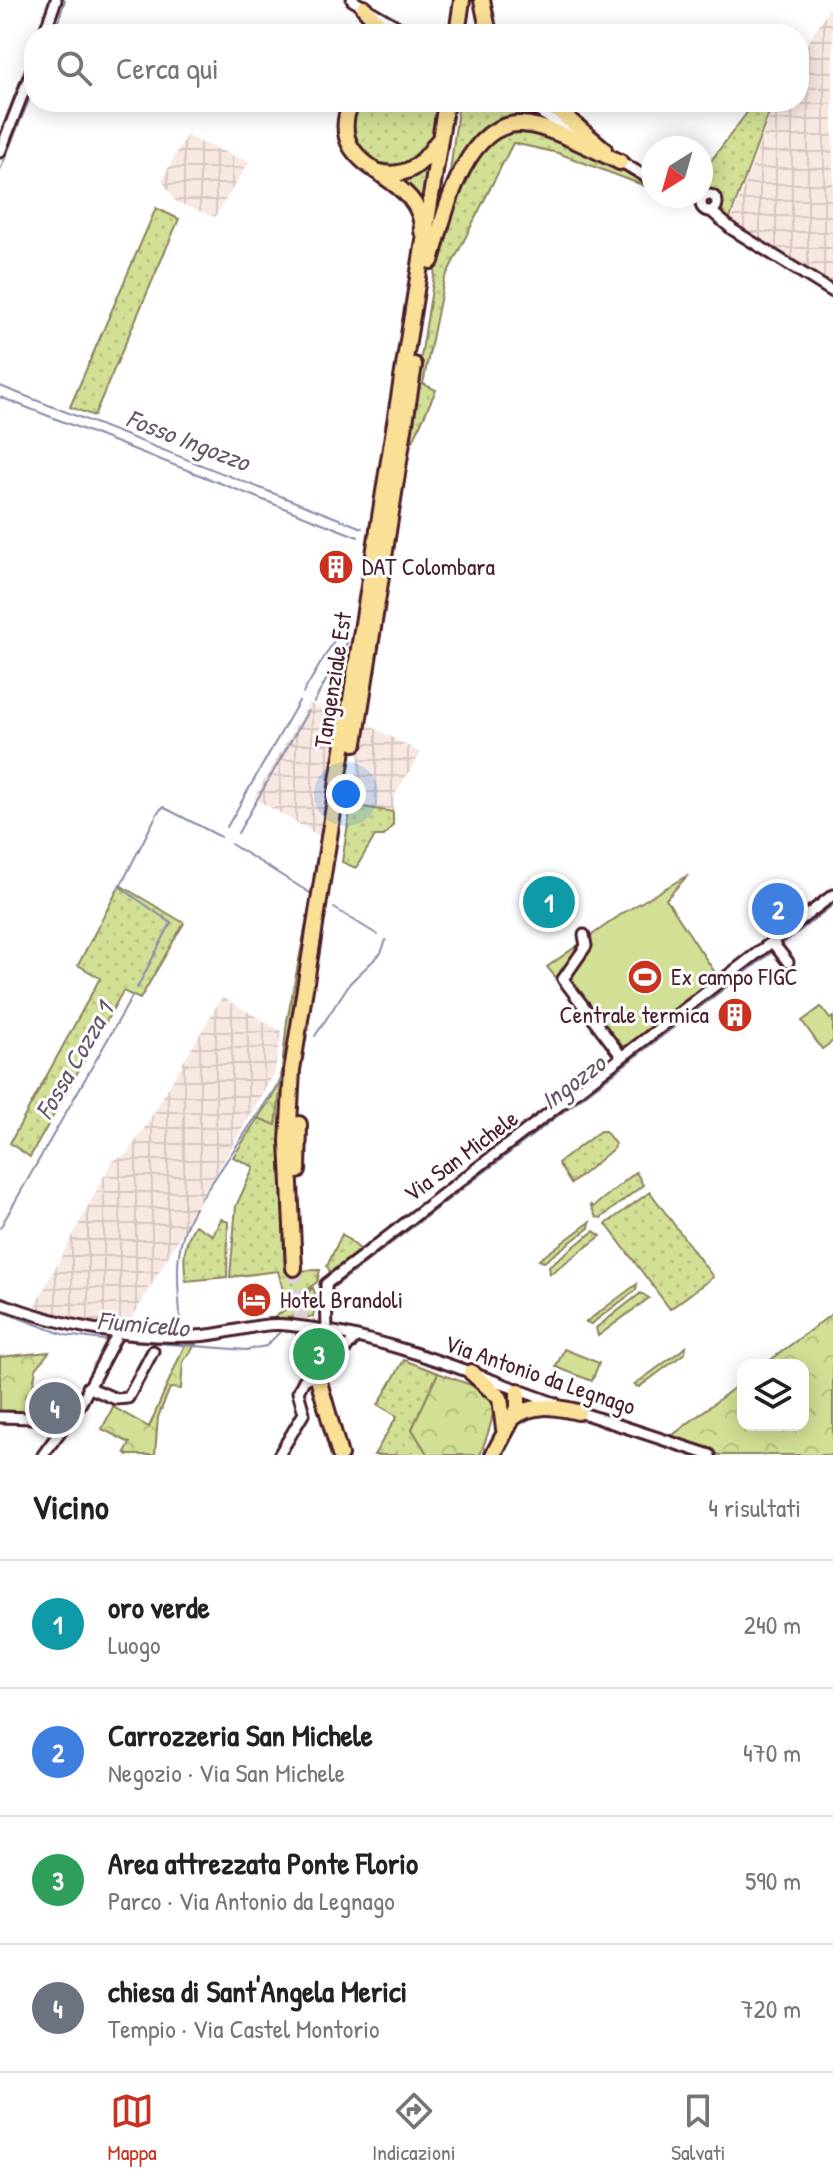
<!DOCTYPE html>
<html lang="it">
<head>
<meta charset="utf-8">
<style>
  :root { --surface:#fff; --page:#f6f6f6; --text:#222; --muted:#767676; --line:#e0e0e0; --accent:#c8321e }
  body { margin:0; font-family:"Patrick Hand",sans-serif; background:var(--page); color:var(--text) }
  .controls { position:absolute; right:24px; bottom:24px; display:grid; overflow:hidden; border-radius:16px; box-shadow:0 4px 20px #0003 }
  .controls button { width:72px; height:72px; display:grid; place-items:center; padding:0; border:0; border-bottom:2px solid var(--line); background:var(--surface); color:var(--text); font:40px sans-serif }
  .compass { position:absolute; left:641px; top:136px; width:72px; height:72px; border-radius:50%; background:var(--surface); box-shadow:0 4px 20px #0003; rotate:217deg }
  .you { position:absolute; left:346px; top:794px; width:28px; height:28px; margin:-20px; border:6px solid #fff; border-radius:50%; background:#1a73e8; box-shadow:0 0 0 12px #1a73e833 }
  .badge { display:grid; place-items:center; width:52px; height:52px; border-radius:50%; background:var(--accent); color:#fff; font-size:26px; font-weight:700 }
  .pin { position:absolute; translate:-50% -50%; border:4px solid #fff; box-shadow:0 2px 8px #0006 }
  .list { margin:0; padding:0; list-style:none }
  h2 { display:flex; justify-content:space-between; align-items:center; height:104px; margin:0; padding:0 32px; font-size:34px }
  h2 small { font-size:26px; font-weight:400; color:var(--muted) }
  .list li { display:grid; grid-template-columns:52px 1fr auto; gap:24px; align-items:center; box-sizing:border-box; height:128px; padding:0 32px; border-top:2px solid var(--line) }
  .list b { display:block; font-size:30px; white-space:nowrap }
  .list p { margin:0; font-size:26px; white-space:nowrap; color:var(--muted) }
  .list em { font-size:26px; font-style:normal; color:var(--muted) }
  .icon { flex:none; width:44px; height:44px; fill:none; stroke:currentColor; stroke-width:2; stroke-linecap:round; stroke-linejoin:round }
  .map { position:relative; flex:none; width:833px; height:1455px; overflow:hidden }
  .search { position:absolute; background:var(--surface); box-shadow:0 4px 20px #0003; left:24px; right:24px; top:24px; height:88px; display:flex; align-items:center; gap:20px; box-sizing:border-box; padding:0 28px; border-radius:32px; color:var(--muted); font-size:30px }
  .sheet { height:616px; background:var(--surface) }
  nav { display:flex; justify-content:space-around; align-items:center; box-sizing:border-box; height:112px; border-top:2px solid var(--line); background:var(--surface); font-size:22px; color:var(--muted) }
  nav a { display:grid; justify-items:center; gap:4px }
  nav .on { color:var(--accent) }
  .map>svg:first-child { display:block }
  .industrial { fill:url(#industrial-grid) }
  .grass { fill:url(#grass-dots); stroke:#8e8060; stroke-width:2 }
  .forest { fill:url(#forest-crowns); stroke:#8e8060; stroke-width:2 }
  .park { fill:#d1e094; stroke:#8e8060; stroke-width:2 }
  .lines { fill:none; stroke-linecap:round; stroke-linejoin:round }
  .stream { stroke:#878ca7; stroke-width:2 }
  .highway-tunnel { stroke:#dbd2d5; stroke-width:14; stroke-dasharray:14 7; stroke-linecap:butt }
  .minor-casing { stroke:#4a1f2b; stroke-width:15 }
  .highway-casing { stroke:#4a1f2b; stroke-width:20 }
  .minor { stroke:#fff; stroke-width:9 }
  .highway { stroke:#fadf96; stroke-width:14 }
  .labels { text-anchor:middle; stroke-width:6; stroke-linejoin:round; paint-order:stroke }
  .poi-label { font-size:24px; fill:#4a1f2b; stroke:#fff; text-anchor:start }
  .street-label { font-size:24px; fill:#4a1f2b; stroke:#fff }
  .water-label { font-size:26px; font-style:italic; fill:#695569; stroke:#fff }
</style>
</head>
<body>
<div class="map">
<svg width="833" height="1455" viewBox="0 0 833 1455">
  <defs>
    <pattern id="industrial-grid" width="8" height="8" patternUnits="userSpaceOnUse" patternTransform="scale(2)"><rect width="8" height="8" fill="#f8e8e2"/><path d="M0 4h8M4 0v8" fill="none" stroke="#d6c7c2"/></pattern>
    <pattern id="grass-dots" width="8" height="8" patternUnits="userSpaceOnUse" patternTransform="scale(2)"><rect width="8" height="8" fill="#d1e094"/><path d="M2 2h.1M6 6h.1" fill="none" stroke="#b5c080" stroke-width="1.8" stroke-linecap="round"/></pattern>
    <pattern id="forest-crowns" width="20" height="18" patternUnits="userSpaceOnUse" patternTransform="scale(2)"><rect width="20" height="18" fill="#d1e094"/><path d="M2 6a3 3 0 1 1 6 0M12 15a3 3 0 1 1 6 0" fill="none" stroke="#b5c080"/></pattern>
  </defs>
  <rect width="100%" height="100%" fill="#fff"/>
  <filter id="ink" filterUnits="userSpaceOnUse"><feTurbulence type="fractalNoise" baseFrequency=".0125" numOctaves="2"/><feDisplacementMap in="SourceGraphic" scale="16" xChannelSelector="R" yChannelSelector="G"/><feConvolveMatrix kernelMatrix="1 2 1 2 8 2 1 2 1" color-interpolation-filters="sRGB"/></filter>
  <g filter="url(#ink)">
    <path class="industrial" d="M833 2V285L731 222 775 102H799V57Z
      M186 136 249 162 215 217 176 202 162 180Z
      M356 651 326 840 254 798 309 703 321 709Z
      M365 723 421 753 394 796 393 812 351 805Z
      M222 997 281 1031 275 1072 126 1329 72 1323 33 1310 112 1161 126 1155 145 1127Z"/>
    <path class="grass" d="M356 102H440L434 140 407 167 380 169 357 152 350 116Z
      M459 102H513L573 138 515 122 450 171Z
      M755 102H773L729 221 723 213 719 196 709 190 701 193V174Z
      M525 130 600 156 653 189 558 153 513 143 444 280 423 384 436 390 413 441 408 438 444 214 483 145 504 133Z
      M430 162 425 207 396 176Z
      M156 208 179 219 94 416 70 407Z
      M351 805 393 812V825L384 836H375L356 868 342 862Z
      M120 885 184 923 140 999 123 991 30 1157 10 1143 100 978 78 965Z
      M312 893 315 894 280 1156 285 1271 320 1270 317 1282 287 1306 278 1271 230 1277 236 1206 254 1167 233 1157 258 1118 276 1124 287 1021Z
      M600 1131H605L615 1144 613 1149 571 1184 558 1163Z
      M636 1172 643 1185 601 1218 596 1217 590 1204 593 1207Z
      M650 1192 713 1277 670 1309 606 1224Z
      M221 1219 228 1222 227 1277 186 1281C183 1258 183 1245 195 1225L213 1235Z
      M590 1222 589 1228 544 1262 539 1260Z
      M594 1231 601 1236 550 1274 549 1266Z
      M342 1234 362 1251 330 1272 327 1266Z
      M637 1284 636 1290 591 1324 586 1322Z
      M313 1288 317 1299 313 1317 274 1318Z
      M641 1293 649 1298 598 1336 596 1328Z
      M686 1347 685 1353 639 1387 634 1385Z
      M404 1360 438 1373 412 1429 428 1455H374L397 1416 378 1405Z"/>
    <path class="forest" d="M281 1083 276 1125 258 1118Z
      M833 1313V1455H720L669 1438 743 1381V1425H803V1365H764Z
      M185 1344H196L183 1362 181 1389 170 1388 158 1417 155 1455H128L125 1452 130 1443 102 1429 113 1407 149 1427Z
      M49 1352 36 1369 29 1411 0 1419V1357Z
      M438 1373C497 1394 504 1393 480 1455H428L412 1429Z"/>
    <path class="park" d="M688 875 666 899 718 977 622 1057 547 967 623 913Z
      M821 1007 830 1019 833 1017V1041L822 1049 802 1021Z
      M296 1334 346 1344 330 1364 304 1379Z
      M564 1349 599 1363 592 1381 556 1367Z"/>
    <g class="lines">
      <path class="stream" d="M38 34 49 0
        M54 34 65 0
        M0 133 34 45
        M0 170 34 88
        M0 386 362 528
        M0 397 358 537
        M303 693 348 617
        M314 702 348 641
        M227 827 299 701
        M238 833 308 711
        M231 844 310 893
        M334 908 378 935
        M780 946 833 905
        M137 988 171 923 120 887 158 812 163 807 221 837
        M315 1036 350 983 381 953 386 940
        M201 1199 284 1075
        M0 1228 133 995
        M334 1287 775 950
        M0 1311 65 1335 111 1341
        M181 1331C179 1283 170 1251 195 1208
        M117 1340 246 1350 266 1346 281 1331"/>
      <path class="highway-tunnel" d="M294 1268 310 1384"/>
      <defs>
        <path id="minor" d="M352 0 410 34
          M44 34 56 0
          M523 102 578 136
          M0 152 34 65
          M618 160 653 181
          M701 203a8 8 0 1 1 16 0a8 8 0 1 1-16 0Z
          M680 196H706
          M711 211 733 230 833 292
          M584 935 586 946 563 979 622 1057
          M772 942 788 962
          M0 1303C66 1327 125 1339 196 1336 226 1335 257 1322 287 1325 380 1334 467 1372 555 1403
          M327 1332 326 1284 833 895
          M88 1387 116 1399 128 1398 153 1351
          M576 1411 710 1455
          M0 1417 67 1419
          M43 1455 81 1403 118 1333
          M279 1455 304 1413 298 1392 304 1380 331 1366 355 1338"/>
        <path id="highway" d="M482 0 489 34
          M364 8 377 22 376 34
          M457 34 462 0
          M351 102C321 175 423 169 422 231
          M548 102 604 149
          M379 172C406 179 423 164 437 142
          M431 261C443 219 464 122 521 124 549 125 593 150 620 162
          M355 743 414 365
          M298 1171 299 1124
          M294 1268 288 1142 292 1070 446 102
          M471 1372 500 1398 504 1429
          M319 1382 340 1455
          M513 1418C533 1402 555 1407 578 1412
          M493 1455 518 1408V1391"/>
      </defs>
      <use href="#minor" class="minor-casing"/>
      <use href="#highway" class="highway-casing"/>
      <use href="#minor" class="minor"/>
      <use href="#highway" class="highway"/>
    </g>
  </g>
  <defs>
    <symbol id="building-disc" viewBox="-11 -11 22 22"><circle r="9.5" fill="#c8321e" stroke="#fff"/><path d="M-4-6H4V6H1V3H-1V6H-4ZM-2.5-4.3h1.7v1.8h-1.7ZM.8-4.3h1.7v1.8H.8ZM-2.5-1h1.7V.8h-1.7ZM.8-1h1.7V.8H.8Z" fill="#fff"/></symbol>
    <symbol id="stadium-disc" viewBox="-11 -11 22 22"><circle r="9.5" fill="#c8321e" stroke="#fff"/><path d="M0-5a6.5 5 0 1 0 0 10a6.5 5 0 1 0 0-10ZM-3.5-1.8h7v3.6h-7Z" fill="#fff"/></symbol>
    <symbol id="hotel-disc" viewBox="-11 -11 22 22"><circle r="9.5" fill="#c8321e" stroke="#fff"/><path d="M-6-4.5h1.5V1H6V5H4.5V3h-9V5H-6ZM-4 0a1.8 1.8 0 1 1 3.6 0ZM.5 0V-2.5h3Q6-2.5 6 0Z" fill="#fff"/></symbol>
  </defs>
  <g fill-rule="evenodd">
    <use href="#building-disc" x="316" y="547" width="40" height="40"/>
    <use href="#stadium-disc" x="625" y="957" width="40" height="40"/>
    <use href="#building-disc" x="715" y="995" width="40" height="40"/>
    <use href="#hotel-disc" x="234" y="1280" width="40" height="40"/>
  </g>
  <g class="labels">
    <g class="poi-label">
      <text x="362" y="575">DAT Colombara</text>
      <text x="671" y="985">Ex campo FIGC</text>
      <text x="709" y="1023" text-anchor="end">Centrale termica</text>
      <text x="280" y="1308">Hotel Brandoli</text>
    </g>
    <g class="street-label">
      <text transform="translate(333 680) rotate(-81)" y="8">Tangenziale Est</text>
      <text transform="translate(461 1156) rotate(-37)" y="8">Via San Michele</text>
      <text transform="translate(540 1375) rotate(19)" y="8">Via Antonio da Legnago</text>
    </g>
    <g class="water-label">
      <text transform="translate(188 440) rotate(21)" y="9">Fosso Ingozzo</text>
      <text transform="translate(74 1061) rotate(-60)" y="9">Fossa Cozza 1</text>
      <text transform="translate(573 1082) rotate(-37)" y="9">Ingozzo</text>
      <text transform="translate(143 1324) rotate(5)" y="9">Fiumicello</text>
    </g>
  </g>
</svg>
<div class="controls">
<button><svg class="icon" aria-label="layers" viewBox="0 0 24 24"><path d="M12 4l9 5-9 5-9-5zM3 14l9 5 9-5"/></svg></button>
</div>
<svg class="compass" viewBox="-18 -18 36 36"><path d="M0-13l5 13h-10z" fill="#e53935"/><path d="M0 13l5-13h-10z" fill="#767676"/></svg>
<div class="you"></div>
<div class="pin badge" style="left:549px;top:902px;background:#0f9aa8">1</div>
<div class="pin badge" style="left:778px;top:909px;background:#3f7fe0">2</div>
<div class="pin badge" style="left:319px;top:1354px;background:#2e9e5b">3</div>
<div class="pin badge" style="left:55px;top:1408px;background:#6b7280">4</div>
<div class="search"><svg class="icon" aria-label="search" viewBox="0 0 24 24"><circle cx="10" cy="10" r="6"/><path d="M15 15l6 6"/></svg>Cerca qui</div>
</div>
<section class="sheet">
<h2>Vicino<small>4 risultati</small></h2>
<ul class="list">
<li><span class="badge" style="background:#0f9aa8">1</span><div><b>oro verde</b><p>Luogo</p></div><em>240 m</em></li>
<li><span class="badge" style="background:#3f7fe0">2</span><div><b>Carrozzeria San Michele</b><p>Negozio · Via San Michele</p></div><em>470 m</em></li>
<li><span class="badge" style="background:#2e9e5b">3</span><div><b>Area attrezzata Ponte Florio</b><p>Parco · Via Antonio da Legnago</p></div><em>590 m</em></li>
<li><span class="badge" style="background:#6b7280">4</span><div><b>chiesa di Sant'Angela Merici</b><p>Tempio · Via Castel Montorio</p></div><em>720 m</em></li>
</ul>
</section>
<nav>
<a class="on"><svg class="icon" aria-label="map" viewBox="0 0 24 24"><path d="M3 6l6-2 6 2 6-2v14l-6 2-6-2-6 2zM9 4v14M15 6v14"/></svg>Mappa</a>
<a><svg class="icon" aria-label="directions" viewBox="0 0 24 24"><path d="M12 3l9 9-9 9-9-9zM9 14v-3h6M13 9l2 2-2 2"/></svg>Indicazioni</a>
<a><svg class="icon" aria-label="saved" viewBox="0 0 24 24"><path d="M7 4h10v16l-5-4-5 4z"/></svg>Salvati</a>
</nav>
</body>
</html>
